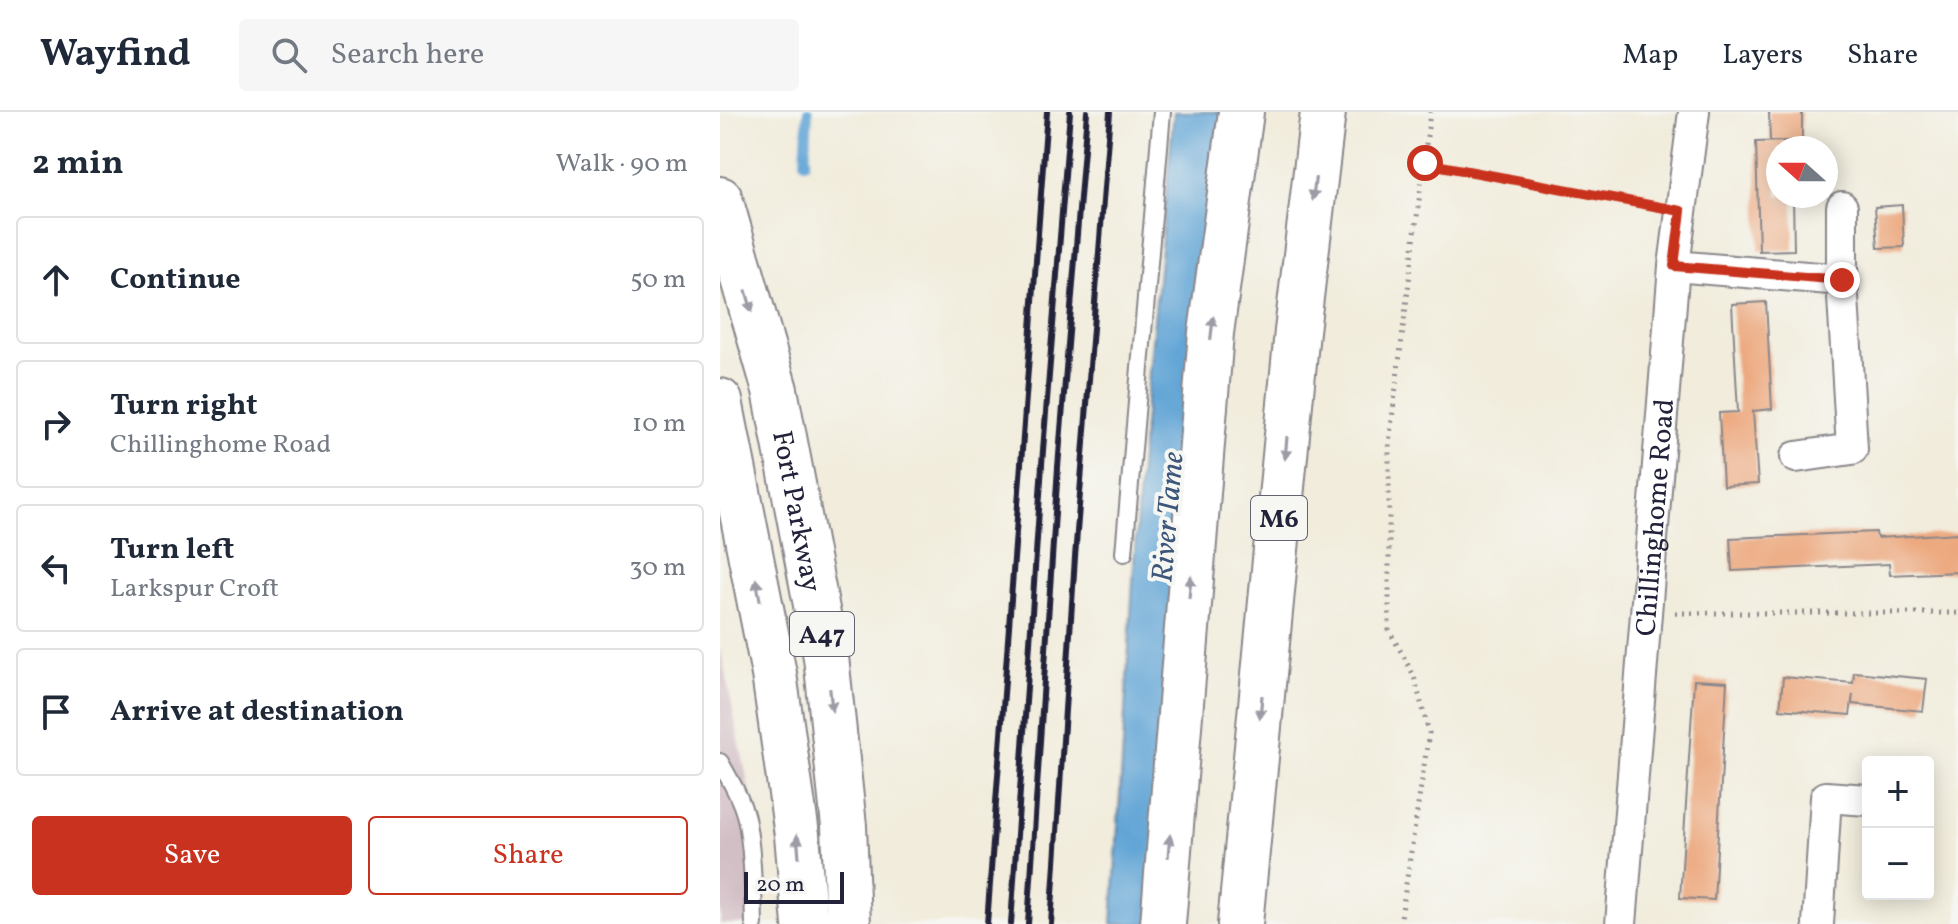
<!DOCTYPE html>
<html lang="en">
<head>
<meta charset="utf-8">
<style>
  :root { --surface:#fff; --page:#f6f6f7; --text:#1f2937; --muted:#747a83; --line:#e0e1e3; --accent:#c8321e }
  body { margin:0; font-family:Vollkorn,serif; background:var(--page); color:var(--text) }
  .controls { position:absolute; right:24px; bottom:24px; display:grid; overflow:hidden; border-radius:8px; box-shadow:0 4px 20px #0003 }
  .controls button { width:72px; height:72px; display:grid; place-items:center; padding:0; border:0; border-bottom:2px solid var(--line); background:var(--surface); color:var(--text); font:40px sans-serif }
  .compass { position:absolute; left:1046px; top:24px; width:72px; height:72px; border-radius:50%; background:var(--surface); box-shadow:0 4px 20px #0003; rotate:291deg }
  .scale { position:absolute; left:24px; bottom:20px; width:100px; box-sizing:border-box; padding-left:8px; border:4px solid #22223b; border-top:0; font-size:22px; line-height:28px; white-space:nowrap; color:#22223b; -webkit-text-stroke:6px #f6f6f2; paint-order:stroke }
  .stop { position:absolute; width:24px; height:24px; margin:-18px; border:6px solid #c8321e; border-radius:50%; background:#fff }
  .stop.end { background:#c8321e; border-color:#fff; box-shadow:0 2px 8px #0008 }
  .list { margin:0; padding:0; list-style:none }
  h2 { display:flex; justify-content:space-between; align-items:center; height:104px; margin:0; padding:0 32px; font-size:34px }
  h2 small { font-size:26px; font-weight:400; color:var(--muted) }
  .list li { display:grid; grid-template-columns:52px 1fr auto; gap:24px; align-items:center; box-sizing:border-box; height:128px; margin:0 16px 16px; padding:0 16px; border:2px solid var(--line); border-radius:8px }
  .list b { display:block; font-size:30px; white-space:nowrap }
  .list p { margin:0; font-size:26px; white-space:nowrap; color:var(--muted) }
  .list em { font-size:26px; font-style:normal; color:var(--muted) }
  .actions { display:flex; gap:16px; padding:24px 32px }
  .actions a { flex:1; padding:18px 0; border:2px solid var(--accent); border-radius:8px; text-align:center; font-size:28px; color:var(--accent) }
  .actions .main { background:var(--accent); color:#fff }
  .icon { flex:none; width:44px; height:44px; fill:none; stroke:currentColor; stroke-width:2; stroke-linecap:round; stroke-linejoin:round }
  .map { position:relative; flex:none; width:1238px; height:812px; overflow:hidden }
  header { display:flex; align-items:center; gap:48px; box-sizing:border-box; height:112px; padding:0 40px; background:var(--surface); border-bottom:2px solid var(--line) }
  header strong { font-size:38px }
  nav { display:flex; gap:44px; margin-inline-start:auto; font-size:28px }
  .search { width:560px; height:72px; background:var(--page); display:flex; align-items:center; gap:20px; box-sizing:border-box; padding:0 28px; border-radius:8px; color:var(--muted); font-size:30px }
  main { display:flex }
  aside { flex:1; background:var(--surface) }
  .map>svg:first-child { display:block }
  .industrial { fill:#d2bec5 }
  .water { fill:#62a5d6; stroke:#426488; stroke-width:2 }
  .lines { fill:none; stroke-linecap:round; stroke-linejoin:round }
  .stream { stroke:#62a5d6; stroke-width:10 }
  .building { fill:#eca67a }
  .lane-casing { stroke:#8a878b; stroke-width:20 }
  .street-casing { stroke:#8a878b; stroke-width:34 }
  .primary-casing { stroke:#8a878b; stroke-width:48 }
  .highway-casing { stroke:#8a878b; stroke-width:48 }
  .path { stroke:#8a878b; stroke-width:5; stroke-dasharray:2 6; stroke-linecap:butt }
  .lane { stroke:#fff; stroke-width:16 }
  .street { stroke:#fff; stroke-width:30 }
  .primary { stroke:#fff; stroke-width:44 }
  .highway { stroke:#fff; stroke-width:44 }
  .rail { stroke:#22223b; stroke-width:6 }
  .oneway { fill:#9c9ca7 }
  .route { stroke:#c8321e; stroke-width:10 }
  .labels { text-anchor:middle; stroke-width:8; stroke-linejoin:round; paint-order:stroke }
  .shield { fill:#f6f6f2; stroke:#626272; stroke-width:2 }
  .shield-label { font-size:26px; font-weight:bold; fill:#22223b }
  .street-label { font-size:28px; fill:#22223b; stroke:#f6f6f2 }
  .water-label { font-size:30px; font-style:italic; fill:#3c5679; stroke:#f6f6f2 }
</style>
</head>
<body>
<header>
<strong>Wayfind</strong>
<div class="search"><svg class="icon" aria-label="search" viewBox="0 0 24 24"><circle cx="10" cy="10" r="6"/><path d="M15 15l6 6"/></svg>Search here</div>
<nav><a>Map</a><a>Layers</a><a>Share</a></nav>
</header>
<main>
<aside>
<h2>2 min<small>Walk · 90 m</small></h2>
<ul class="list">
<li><svg class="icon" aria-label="ahead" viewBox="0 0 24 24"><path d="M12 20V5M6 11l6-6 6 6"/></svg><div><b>Continue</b></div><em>50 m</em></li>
<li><svg class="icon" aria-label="right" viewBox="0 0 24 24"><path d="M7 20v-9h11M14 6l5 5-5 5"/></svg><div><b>Turn right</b><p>Chillinghome Road</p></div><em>10 m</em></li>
<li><svg class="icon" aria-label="left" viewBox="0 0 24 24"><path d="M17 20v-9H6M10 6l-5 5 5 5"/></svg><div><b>Turn left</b><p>Larkspur Croft</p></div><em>30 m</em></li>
<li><svg class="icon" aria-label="arrive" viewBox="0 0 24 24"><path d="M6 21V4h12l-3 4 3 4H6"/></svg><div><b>Arrive at destination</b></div></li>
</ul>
<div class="actions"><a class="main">Save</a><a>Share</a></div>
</aside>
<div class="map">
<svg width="1238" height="812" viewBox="0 0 1238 812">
  <rect width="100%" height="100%" fill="#f6f6f2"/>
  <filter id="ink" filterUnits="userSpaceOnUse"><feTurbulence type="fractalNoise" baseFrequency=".0125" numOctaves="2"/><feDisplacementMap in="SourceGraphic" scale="16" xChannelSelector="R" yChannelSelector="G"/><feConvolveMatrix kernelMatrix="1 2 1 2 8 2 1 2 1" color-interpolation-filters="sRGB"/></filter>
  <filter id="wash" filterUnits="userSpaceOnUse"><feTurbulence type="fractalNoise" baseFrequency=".006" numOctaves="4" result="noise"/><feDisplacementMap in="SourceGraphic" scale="32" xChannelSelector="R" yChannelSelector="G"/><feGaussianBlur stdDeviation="1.8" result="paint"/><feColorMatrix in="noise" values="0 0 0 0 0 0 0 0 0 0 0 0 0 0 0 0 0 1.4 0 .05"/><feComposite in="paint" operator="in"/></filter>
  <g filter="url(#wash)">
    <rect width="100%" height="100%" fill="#f1ecdb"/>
    <path class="industrial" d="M0 535 40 730 33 812H0Z"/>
    <path class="water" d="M454 0H531L431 812H392L420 354Z"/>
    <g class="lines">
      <path class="stream" d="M85 50 88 0"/>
    </g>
    <g id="blocks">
      <path class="building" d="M1049 0H1082V29H1050Z
        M1071 29 1072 36H1058V84H1073L1074 138 1039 139 1036 30Z
        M1182 93 1184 135 1158 136 1155 95Z
        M1046 190 1052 297 1033 299 1038 372 1003 374 999 301 1018 300 1012 192Z
        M1156 420 1157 426 1238 421V460L1170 463 1169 452 1012 459 1010 426Z
        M1134 560 1207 567 1203 599 1132 592 1133 582 1130 603 1060 597 1063 565 1133 571Z
        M974 568 1007 570 994 788 960 786Z"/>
    </g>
  </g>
  <g filter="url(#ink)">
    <use href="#blocks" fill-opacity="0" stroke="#8a878b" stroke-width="2"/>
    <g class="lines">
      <defs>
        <path id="lane" d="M404 441 442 0
          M0 650C10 668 21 686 26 706 33 740 33 777 34 812"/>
        <g id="street">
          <path d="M1122 95V168"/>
          <path d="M954 154 1122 168 1132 337 1076 345"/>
          <path id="s1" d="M901 812 954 154 974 0"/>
          <path d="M1098 812 1106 685 1148 688"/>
        </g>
        <g id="primary">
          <path id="s2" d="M0 87 55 278 106 545 124 714 128 812"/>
          <path d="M0 289 54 562 77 723 85 812"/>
        </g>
        <path id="highway" d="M443 812 491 221 521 0
          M520 812 577 219 603 0"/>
      </defs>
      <use href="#lane" class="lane-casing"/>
      <use href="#street" class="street-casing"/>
      <use href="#primary" class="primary-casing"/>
      <use href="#highway" class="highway-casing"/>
      <path class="path" d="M705 51 932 93
        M955 501H1238
        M680 812 709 621 694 564 669 518V331L710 0"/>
      <use href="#lane" class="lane"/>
      <use href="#street" class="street"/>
      <use href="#primary" class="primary"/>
      <use href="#highway" class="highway"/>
      <path class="rail" d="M267 812 327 0
        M291 812 323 338 350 0
        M308 812 338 355 367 0
        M331 812 355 445 390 0"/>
    </g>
    <defs><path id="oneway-solid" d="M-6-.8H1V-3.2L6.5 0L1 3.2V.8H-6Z" transform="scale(2)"/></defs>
    <g class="oneway">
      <use href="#oneway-solid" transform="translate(594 77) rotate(97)"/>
      <use href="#oneway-solid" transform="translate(29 189) rotate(74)"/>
      <use href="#oneway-solid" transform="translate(492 216) rotate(-83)"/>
      <use href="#oneway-solid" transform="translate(566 336) rotate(95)"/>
      <use href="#oneway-solid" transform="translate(470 475) rotate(-85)"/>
      <use href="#oneway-solid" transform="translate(38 478) rotate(-101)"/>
      <use href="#oneway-solid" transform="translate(111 588) rotate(84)"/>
      <use href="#oneway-solid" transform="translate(541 595) rotate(95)"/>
      <use href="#oneway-solid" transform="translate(78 734) rotate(-95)"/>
      <use href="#oneway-solid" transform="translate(449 734) rotate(-85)"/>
    </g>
  </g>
  <g class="lines" filter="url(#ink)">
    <path class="route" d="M705 51 961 99 954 154 1122 168"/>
  </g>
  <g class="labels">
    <g class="shield">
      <rect x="531" y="384" width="56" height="44" rx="6"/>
      <rect x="70" y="500" width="64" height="44" rx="6"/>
    </g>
    <g class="shield-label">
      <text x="559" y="415">M6</text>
      <text x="102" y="531">A47</text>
    </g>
    <g class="street-label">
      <text dy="10" stroke="none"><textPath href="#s2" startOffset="322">Fort Parkway</textPath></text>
      <text dy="10" stroke="none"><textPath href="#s1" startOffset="408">Chillinghome Road</textPath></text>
    </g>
    <g class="water-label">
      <text transform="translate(447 405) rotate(-85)" y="10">River Tame</text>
    </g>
  </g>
</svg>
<div class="controls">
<button>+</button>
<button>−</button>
</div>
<svg class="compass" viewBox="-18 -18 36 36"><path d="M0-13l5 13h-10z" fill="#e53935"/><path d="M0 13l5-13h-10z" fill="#747a83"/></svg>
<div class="scale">20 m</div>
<div class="stop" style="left:705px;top:51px"></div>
<div class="stop end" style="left:1122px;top:168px"></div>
</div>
</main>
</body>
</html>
